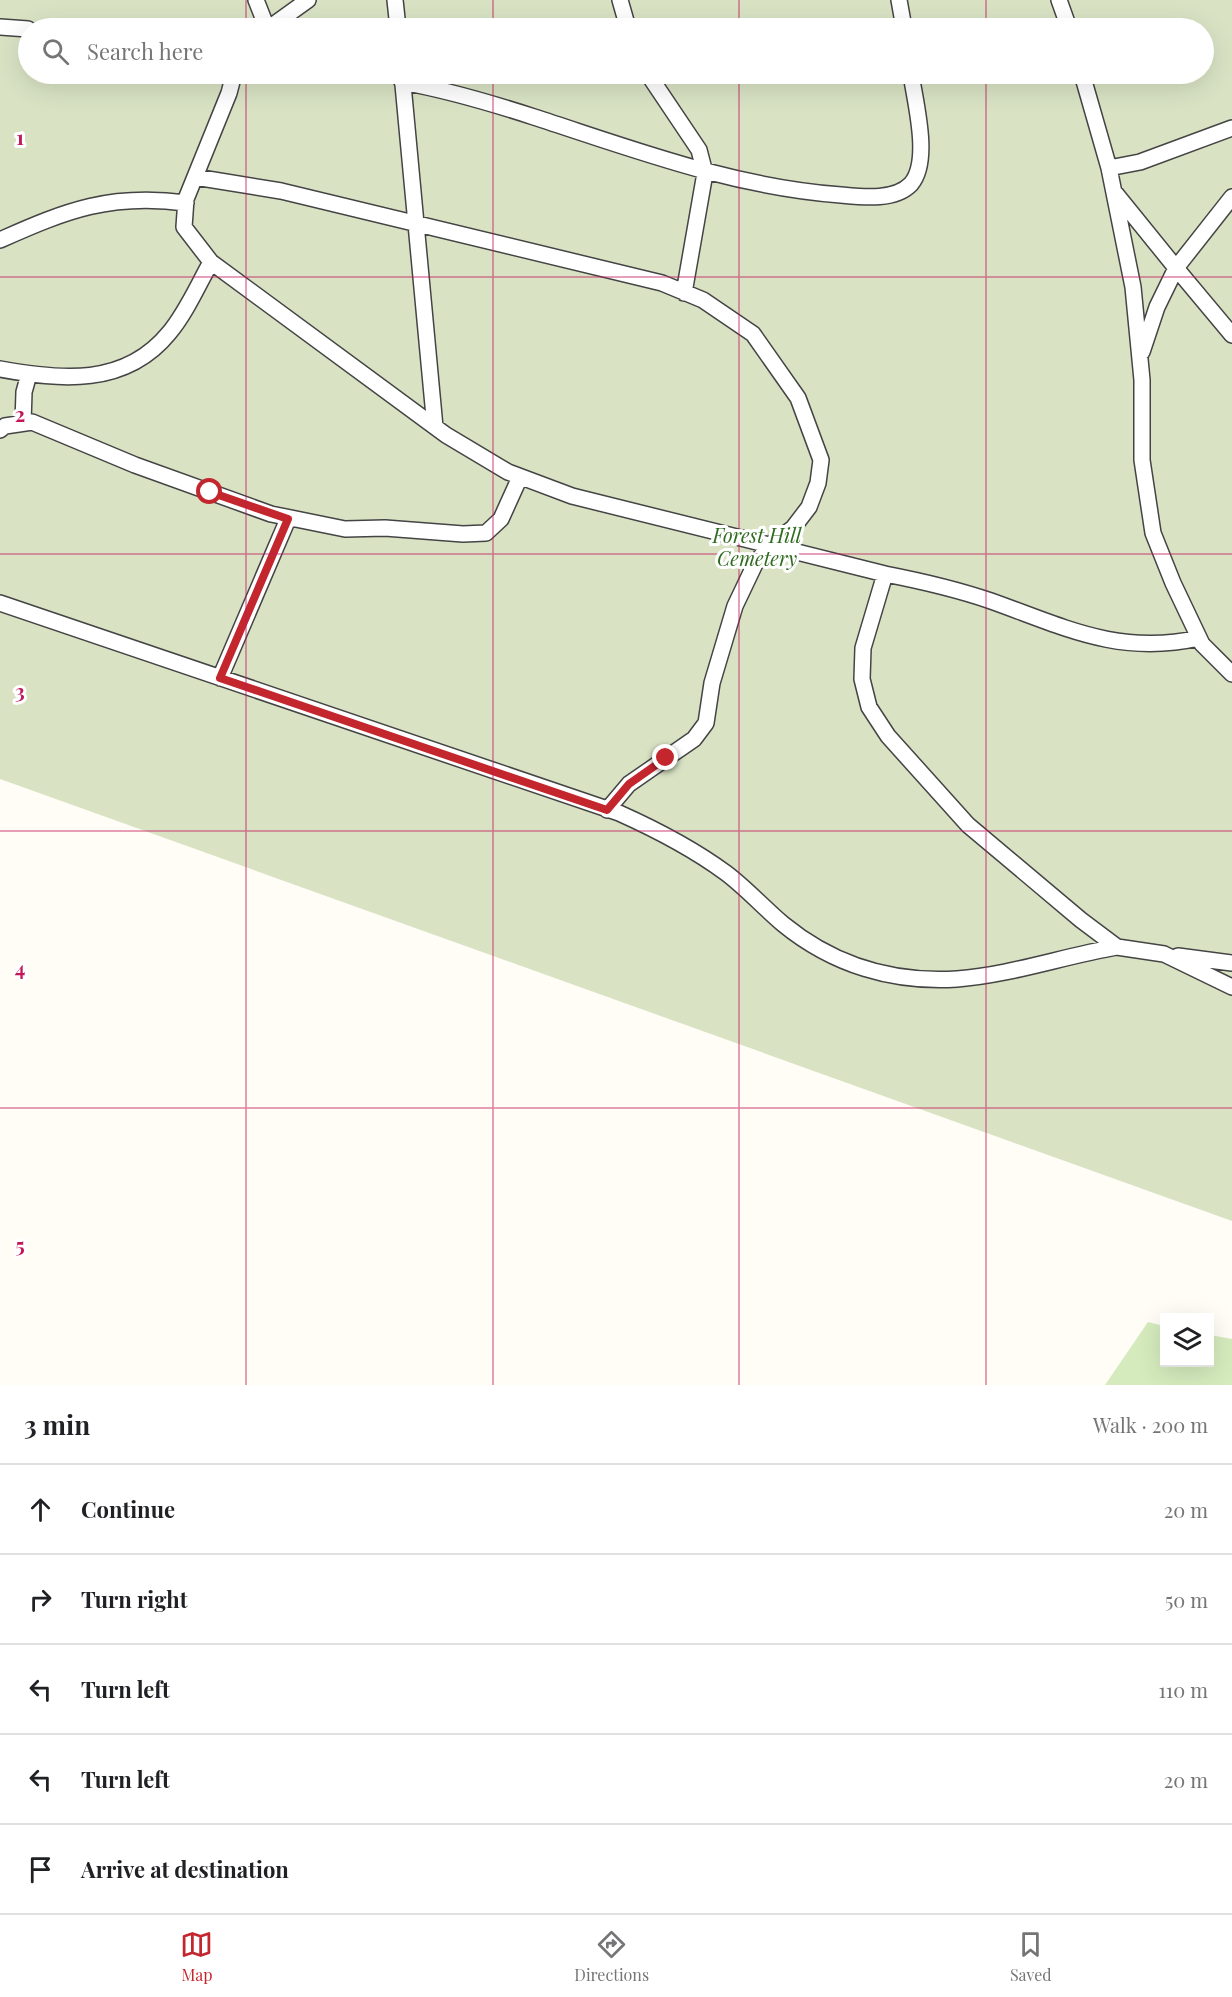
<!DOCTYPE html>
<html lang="en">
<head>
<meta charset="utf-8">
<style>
  :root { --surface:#fff; --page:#f2f2f2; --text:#202124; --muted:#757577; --line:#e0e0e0; --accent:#c4262e }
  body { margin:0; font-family:"Playfair Display",serif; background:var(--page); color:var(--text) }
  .controls { position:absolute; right:18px; bottom:18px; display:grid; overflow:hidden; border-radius:0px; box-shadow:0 6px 24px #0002 }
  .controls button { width:54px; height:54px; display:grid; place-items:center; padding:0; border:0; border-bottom:2px solid var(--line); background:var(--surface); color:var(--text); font:30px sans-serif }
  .stop { position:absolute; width:18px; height:18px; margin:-14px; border:4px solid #c4262e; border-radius:50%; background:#fff }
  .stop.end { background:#c4262e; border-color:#fff; box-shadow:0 2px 6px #0008 }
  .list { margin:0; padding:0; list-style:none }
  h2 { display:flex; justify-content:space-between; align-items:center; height:78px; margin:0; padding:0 24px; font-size:26px }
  h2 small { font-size:20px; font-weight:400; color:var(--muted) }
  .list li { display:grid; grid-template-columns:39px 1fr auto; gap:18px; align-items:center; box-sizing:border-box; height:90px; padding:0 24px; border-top:2px solid var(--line) }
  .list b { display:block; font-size:22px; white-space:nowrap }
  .list em { font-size:20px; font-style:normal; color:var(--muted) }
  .icon { flex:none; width:33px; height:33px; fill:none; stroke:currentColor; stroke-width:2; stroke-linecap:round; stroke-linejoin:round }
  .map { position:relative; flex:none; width:1232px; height:1385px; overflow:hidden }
  .search { position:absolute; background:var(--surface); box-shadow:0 6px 24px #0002; left:18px; right:18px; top:18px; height:66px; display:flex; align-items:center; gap:15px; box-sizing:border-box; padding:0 21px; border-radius:33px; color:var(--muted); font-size:22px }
  .sheet { height:528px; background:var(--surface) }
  nav { display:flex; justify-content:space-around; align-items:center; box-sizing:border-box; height:84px; border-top:2px solid var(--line); background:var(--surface); font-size:16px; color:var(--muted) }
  nav a { display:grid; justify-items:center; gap:3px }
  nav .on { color:var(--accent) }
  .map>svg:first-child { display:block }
  .green { fill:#d5ebbd }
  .cemetery { fill:#d9e3c4; fill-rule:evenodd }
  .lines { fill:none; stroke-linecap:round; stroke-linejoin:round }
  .service-casing { stroke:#444; stroke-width:18 }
  .service { stroke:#fff; stroke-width:15 }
  .route { stroke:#c4262e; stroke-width:8 }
  .grid { fill:none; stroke:#c2185b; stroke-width:1.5; stroke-opacity:0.55 }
  .labels { text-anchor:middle; stroke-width:6; stroke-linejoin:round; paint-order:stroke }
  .park-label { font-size:20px; font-style:italic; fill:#2f6b1f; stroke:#fff }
  .grid-label { font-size:20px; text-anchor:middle; font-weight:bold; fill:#c2185b; stroke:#fff; stroke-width:6; stroke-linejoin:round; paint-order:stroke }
</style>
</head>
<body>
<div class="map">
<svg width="1232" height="1385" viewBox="0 0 1232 1385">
  <rect width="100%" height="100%" fill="#fffdf5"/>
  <path class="green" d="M1148 1322 1164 1326V1362H1210V1335L1232 1339V1385H1105Z"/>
  <path class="cemetery" d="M0 0H1232V1221L0 779ZM28 28H1204V74H28Z"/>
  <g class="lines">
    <defs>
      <path id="service" d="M256 0 267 28
        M395 0 398 28
        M620 0 628 28
        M899 0 904 28
        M1059 0 1069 28
        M0 27 28 29
        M269 28 308 0
        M234 74 229 93 186 199 184 227 211 262 446 435 508 472 572 496 885 574
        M402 74 435 427
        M648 74 699 150 705 173 684 293
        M1082 74 1109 168 1133 287 1142 380V460L1153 533 1173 583 1202 644 1232 674
        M402 82C447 90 491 103 534 117 636 150 733 187 841 195 862 197 895 201 911 184 931 161 915 102 911 74
        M1109 168 1140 162 1232 128
        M195 177 281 191 662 283 703 300 753 334 798 398 821 460 818 483 809 507 793 528 769 546 755 564 735 606 712 683 706 723 694 739 629 784 607 810
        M1116 194 1176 268 1157 307 1142 352
        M1232 197 1176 268 1232 335
        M0 240C67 210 111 193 186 203
        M0 369C60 380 125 387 169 333 186 313 198 285 211 262
        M23 423 24 392 29 374
        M0 430 5 426 32 422 135 465 271 514 345 529 385 528 463 534 486 533 501 519 520 477
        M0 603 619 813C657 830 692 848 726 873 746 888 764 908 783 924 833 965 893 983 957 979 1010 975 1064 956 1117 947
        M1199 638C1119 656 1064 627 991 601 956 589 921 581 885 574L863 648 862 679 869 707 888 736 968 825 1081 920 1117 947 1164 954 1232 987
        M220 678 288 519
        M1178 956 1232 963"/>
    </defs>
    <use href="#service" class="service-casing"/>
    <use href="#service" class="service"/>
  </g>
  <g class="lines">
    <path class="route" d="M210 492 288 519 220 678 607 810 629 784 666 758"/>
  </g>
  <path class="grid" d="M246 0V28M493 0V28M739 0V28M986 0V28M246 74V1385M493 74V1385M739 74V1385M986 74V1385M0 277H1232M0 554H1232M0 831H1232M0 1108H1232"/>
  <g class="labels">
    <g class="park-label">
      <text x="757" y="543">Forest Hill<tspan x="757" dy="23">Cemetery</tspan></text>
    </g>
  </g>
  <g class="grid-label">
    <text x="20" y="145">1</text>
    <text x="20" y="422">2</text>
    <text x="20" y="699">3</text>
    <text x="20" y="976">4</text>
    <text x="20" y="1253">5</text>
  </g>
</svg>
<div class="controls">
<button><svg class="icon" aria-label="layers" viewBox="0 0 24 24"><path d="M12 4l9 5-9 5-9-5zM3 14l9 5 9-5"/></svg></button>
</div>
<div class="stop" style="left:210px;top:492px"></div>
<div class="stop end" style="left:666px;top:758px"></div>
<div class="search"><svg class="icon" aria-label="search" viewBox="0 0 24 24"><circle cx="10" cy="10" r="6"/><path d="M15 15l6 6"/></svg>Search here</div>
</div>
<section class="sheet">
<h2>3 min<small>Walk · 200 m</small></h2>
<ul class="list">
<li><svg class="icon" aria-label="ahead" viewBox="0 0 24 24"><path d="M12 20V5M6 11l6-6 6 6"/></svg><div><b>Continue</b></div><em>20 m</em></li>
<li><svg class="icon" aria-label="right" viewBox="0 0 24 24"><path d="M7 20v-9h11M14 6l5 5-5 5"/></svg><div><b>Turn right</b></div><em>50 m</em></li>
<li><svg class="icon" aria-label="left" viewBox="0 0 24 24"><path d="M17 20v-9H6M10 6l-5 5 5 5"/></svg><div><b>Turn left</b></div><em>110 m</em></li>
<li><svg class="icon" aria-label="left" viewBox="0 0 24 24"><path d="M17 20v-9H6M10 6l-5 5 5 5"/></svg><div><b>Turn left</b></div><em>20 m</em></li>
<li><svg class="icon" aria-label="arrive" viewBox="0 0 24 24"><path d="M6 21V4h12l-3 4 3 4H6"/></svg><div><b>Arrive at destination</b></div></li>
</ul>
</section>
<nav>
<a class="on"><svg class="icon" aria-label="map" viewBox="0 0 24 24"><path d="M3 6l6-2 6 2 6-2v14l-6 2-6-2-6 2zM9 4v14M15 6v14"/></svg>Map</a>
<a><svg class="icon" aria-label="directions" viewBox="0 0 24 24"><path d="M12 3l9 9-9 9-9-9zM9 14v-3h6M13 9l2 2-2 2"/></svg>Directions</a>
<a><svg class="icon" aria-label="saved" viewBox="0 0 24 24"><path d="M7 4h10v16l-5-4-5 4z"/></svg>Saved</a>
</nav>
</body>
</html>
